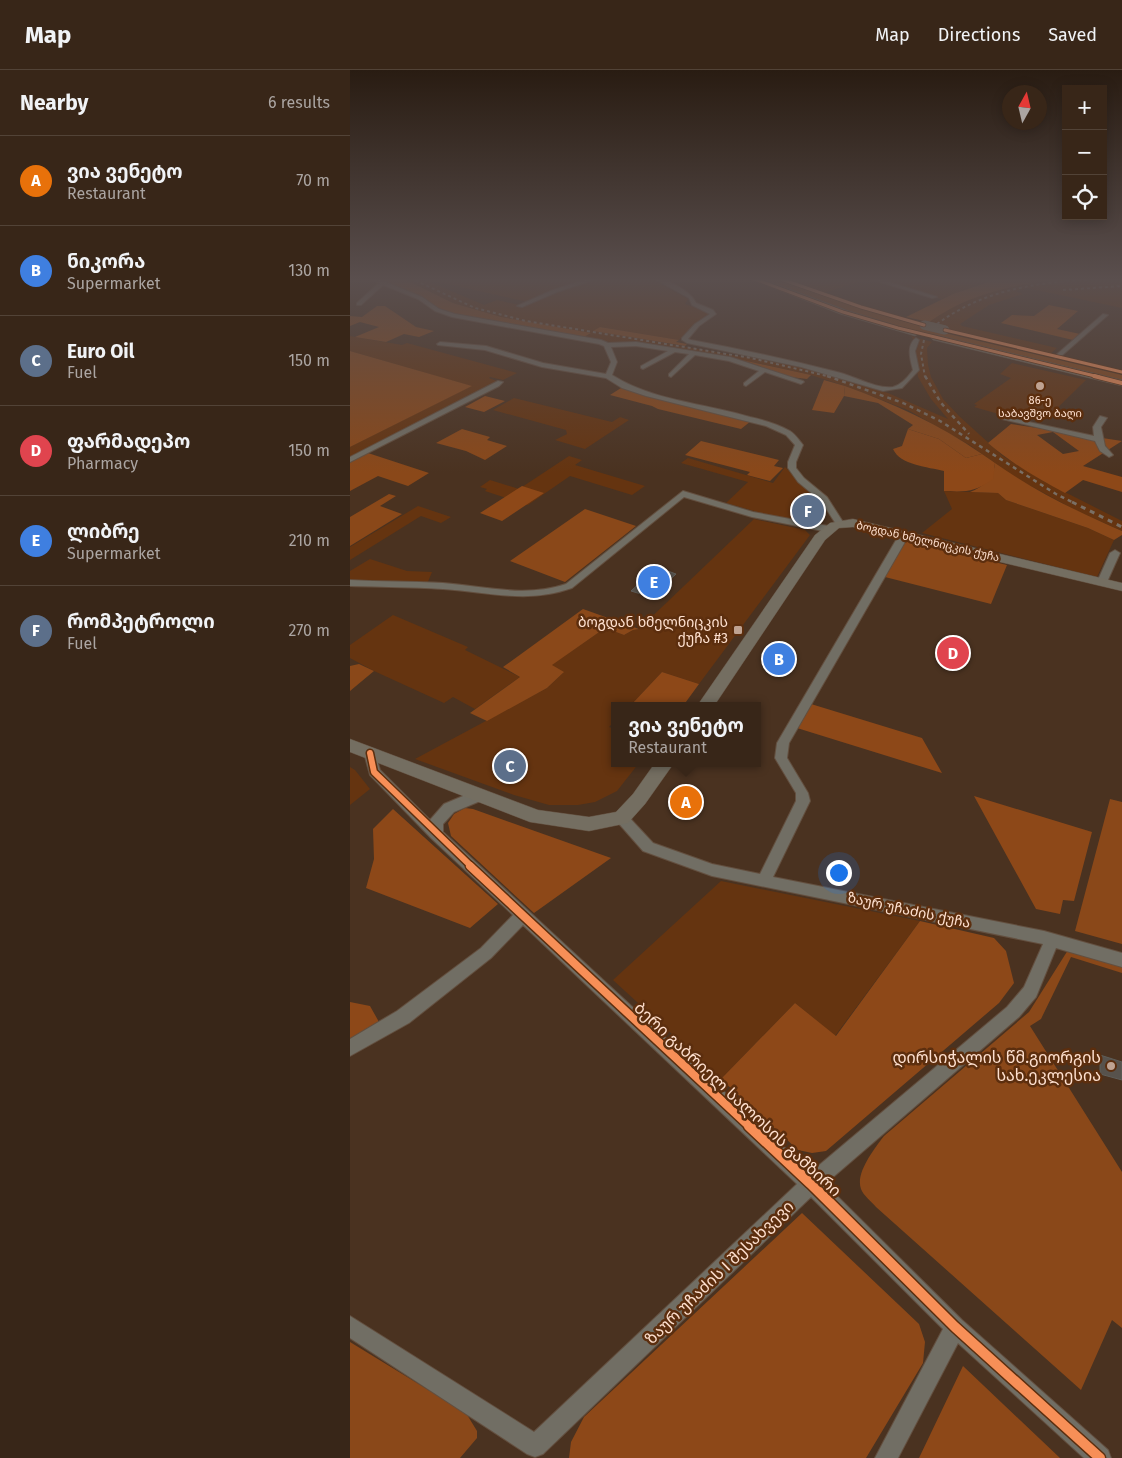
<!DOCTYPE html>
<html lang="en">
<head>
<meta charset="utf-8">
<style>
  :root { --surface:#382618; --page:#3f2e21; --text:#f1f3f6; --muted:#aba5a2; --line:#524337; --accent:#bfa392 }
  body { margin:0; font-family:"Fira Sans","Noto Sans Georgian",sans-serif; background:var(--page); color:var(--text) }
  .controls { position:absolute; right:15px; top:15px; display:grid; overflow:hidden; border-radius:0px; box-shadow:0 2px 12px #0003 }
  .controls button { width:45px; height:45px; display:grid; place-items:center; padding:0; border:0; border-bottom:1px solid var(--line); background:var(--surface); color:var(--text); font:25px sans-serif }
  .compass { position:absolute; left:652px; top:15px; width:45px; height:45px; border-radius:50%; background:var(--surface); box-shadow:0 2px 12px #0003; rotate:8deg }
  .you { position:absolute; left:488px; top:802px; width:18px; height:18px; margin:-12px; border:4px solid #fff; border-radius:50%; background:#1a73e8; box-shadow:0 0 0 8px #1a73e833 }
  .badge { display:grid; place-items:center; width:32px; height:32px; border-radius:50%; background:var(--accent); color:#fff; font-size:16px; font-weight:700 }
  .pin { position:absolute; translate:-50% -50%; border:2px solid #fff; box-shadow:0 1px 5px #0006 }
  .popup { position:absolute; left:261px; top:632px; width:150px; height:65px; box-sizing:border-box; display:grid; place-content:center; border-radius:0px; background:var(--surface); filter:drop-shadow(0 1px 4px #0005); font-size:16px; white-space:nowrap; color:var(--muted) }
  .popup b { font-size:19px; color:var(--text) }
  .popup::after { content:''; position:absolute; left:50%; top:100%; margin-left:-10px; border:10px solid transparent; border-top-color:var(--surface) }
  .list { margin:0; padding:0; list-style:none }
  h2 { display:flex; justify-content:space-between; align-items:center; height:65px; margin:0; padding:0 20px; font-size:21px }
  h2 small { font-size:16px; font-weight:400; color:var(--muted) }
  .list li { display:grid; grid-template-columns:32px 1fr auto; gap:15px; align-items:center; box-sizing:border-box; height:90px; padding:0 20px; border-top:1px solid var(--line) }
  .list b { display:block; font-size:19px; white-space:nowrap }
  .list p { margin:0; font-size:16px; white-space:nowrap; color:var(--muted) }
  .list em { font-size:16px; font-style:normal; color:var(--muted) }
  .icon { flex:none; width:28px; height:28px; fill:none; stroke:currentColor; stroke-width:2; stroke-linecap:round; stroke-linejoin:round }
  .map { position:relative; flex:none; width:772px; height:1388px; overflow:hidden }
  header { display:flex; align-items:center; gap:30px; box-sizing:border-box; height:70px; padding:0 25px; background:var(--surface); border-bottom:1px solid var(--line) }
  header strong { font-size:24px }
  nav { display:flex; gap:28px; margin-inline-start:auto; font-size:18px }
  main { display:flex }
  aside { flex:1; background:var(--surface) }
  .map>svg:first-child { display:block }
  .built { fill:#653410 }
  .green { fill:#8a4819 }
  .forest { fill:#8d4818; fill-rule:evenodd }
  .building { fill:#57524c; stroke:#5f5e59 }
  .lines { fill:none; stroke-linecap:round; stroke-linejoin:round }
  .street-casing { stroke:#634f3f; stroke-width:2 }
  .secondary-casing { stroke:#634f3f; stroke-width:1 }
  .primary-casing { stroke:#634f3f; stroke-width:1 }
  .street { fill:#716e64; fill-rule:evenodd }
  .secondary { fill:#746e61; fill-rule:evenodd }
  .primary { fill:#746c5c; fill-rule:evenodd }
  .rail-far2 { stroke:#7a6f64; stroke-width:2; stroke-dasharray:3 3; stroke-linecap:butt }
  .rail-far1 { stroke:#7a6f64; stroke-width:2.5; stroke-dasharray:4 4; stroke-linecap:butt }
  .rail { stroke:#7a6f64; stroke-width:3; stroke-dasharray:5 5; stroke-linecap:butt }
  .primary-bridge-casing { stroke:#634f3f; stroke-width:9; stroke-linecap:butt }
  .primary-bridge { stroke:#746c5c; stroke-width:9 }
  .cycleway-far4-casing { stroke:#5c2e0e; stroke-width:4.5 }
  .cycleway-far3-casing { stroke:#5c2e0e; stroke-width:5.5 }
  .cycleway-far2-casing { stroke:#5c2e0e; stroke-width:9 }
  .cycleway-far1-casing { stroke:#5c2e0e; stroke-width:11 }
  .cycleway-casing { stroke:#5c2e0e; stroke-width:13 }
  .cycleway-far4 { stroke:#f78f57; stroke-width:3 }
  .cycleway-far3 { stroke:#f78f57; stroke-width:4 }
  .cycleway-far2 { stroke:#f78f57; stroke-width:6 }
  .cycleway-far1 { stroke:#f78f57; stroke-width:8 }
  .cycleway { stroke:#f78f57; stroke-width:10 }
  .poi-dot { fill:#bfa392; stroke:#5c2e0e; stroke-width:2 }
  .labels { text-anchor:middle; stroke-width:5; stroke-linejoin:round; paint-order:stroke }
  .far-poi-label { font-size:11px; fill:#fee0cf; stroke:#5c2e0e }
  .far-street-label { font-size:11px; fill:#fee0cf; stroke:#5c2e0e }
  .poi-label { font-size:14px; fill:#fee0cf; stroke:#5c2e0e; text-anchor:end }
  .street-label { font-size:14px; fill:#fee0cf; stroke:#5c2e0e }
  .near-poi-label { font-size:16px; fill:#fee0cf; stroke:#5c2e0e; text-anchor:end }
  .near-street-label { font-size:16px; fill:#fee0cf; stroke:#5c2e0e }
</style>
</head>
<body>
<header>
<strong>Map</strong>
<nav><a>Map</a><a>Directions</a><a>Saved</a></nav>
</header>
<main>
<aside>
<h2>Nearby<small>6 results</small></h2>
<ul class="list">
<li><span class="badge" style="background:#e8710a">A</span><div><b>ვია ვენეტო</b><p>Restaurant</p></div><em>70 m</em></li>
<li><span class="badge" style="background:#3f7fe0">B</span><div><b>ნიკორა</b><p>Supermarket</p></div><em>130 m</em></li>
<li><span class="badge" style="background:#5c6f8a">C</span><div><b>Euro Oil</b><p>Fuel</p></div><em>150 m</em></li>
<li><span class="badge" style="background:#e0444e">D</span><div><b>ფარმადეპო</b><p>Pharmacy</p></div><em>150 m</em></li>
<li><span class="badge" style="background:#3f7fe0">E</span><div><b>ლიბრე</b><p>Supermarket</p></div><em>210 m</em></li>
<li><span class="badge" style="background:#5c6f8a">F</span><div><b>რომპეტროლი</b><p>Fuel</p></div><em>270 m</em></li>
</ul>
</aside>
<div class="map">
<svg width="772" height="1388" viewBox="0 0 772 1388">
  <rect width="100%" height="100%" fill="#4a3220"/>
  <path class="built" d="M52 208H64L73 212 78 210 73 208H242L178 232 85 211 80 212 134 235 147 230 174 236 211 220 250 208H300L338 229 335 234 361 243 360 246 344 255 329 270 250 257 244 261 446 296 538 323 598 349 581 329 568 307 565 283 568 276 561 266 582 272 577 278 578 295 581 307 593 329 609 346 653 386 695 412 772 451V461L727 441 664 407 621 376 558 340 495 316 461 305 407 293 279 272H260L234 267 240 264 151 247 103 233Z
    M432 208H520L474 223Z
    M523 208H650L629 214 591 229Z
    M728 208H772V238L677 218 666 221 673 224 639 235 610 254 612 256 707 278 700 284 596 259 579 252 597 240 636 222 664 216Z
    M0 266 52 275 57 273 167 303 153 310 140 307 139 308 149 312 0 387V377L121 316 0 281Z
    M662 293 736 310 698 347 684 343 673 351 624 337 627 335 624 334 661 308 650 304Z
    M164 328 262 352 270 347 279 350 235 379 205 370 217 364 216 360 143 340Z
    M219 386 232 390 225 395 295 416 282 425 220 406 178 435 135 421 137 419 130 417 140 410 169 419Z
    M338 388 423 413 435 397 468 428 471 436 467 446 446 450 411 443 376 433 398 412 331 393Z
    M594 421 648 423 656 430 738 458 764 470 747 507 572 463 602 439Z
    M68 436 101 447 91 453 71 446 0 490V477Z
    M404 449 455 460 460 465 349 614 312 602 280 636H265V651L259 657 265 659V693H289L267 721 245 732 228 735H199L164 725 65 689 197 618 213 603 201 595 255 558 274 565 283 560 289 559Z
    M20 489 57 501 82 502 77 514 0 511V501Z
    M43 545 118 577 115 580 170 607 125 639 103 627 94 633 24 601 0 588V575Z
    M0 697 5 700 20 719 0 735Z
    M371 811 570 851 485 966 445 933 371 1009 263 910Z"/>
  <path class="green" d="M26 208H52L103 233 151 247 241 263 234 267 106 245 89 239Z
    M410 208H423L506 237 595 263 772 305V311L564 261 496 241Z
    M650 208H728C673 213 625 220 579 252L556 247 603 224Z
    M27 236H35L66 257 84 261 69 267 54 264 36 272 5 267 29 257 10 252 0 256V246L12 247Z
    M250 257 329 270 326 272 337 274 335 276 243 261Z
    M0 281 122 316 0 377Z
    M392 290 461 305 457 309 441 307Z
    M495 316C544 334 589 354 632 384L616 388 589 369 558 359 563 355 528 333 494 326Z
    M271 318 401 351 391 359 308 339 302 336 260 325Z
    M112 359 140 367 137 370 157 376 135 390 116 381 86 373Z
    M351 371 429 390 424 396 433 398 420 411 397 405 400 402 335 385Z
    M18 383 79 403 58 416 28 406 0 421V391Z
    M645 393C685 421 728 442 772 461V465L764 470 738 458 656 430 648 423 620 422C633 417 644 408 645 393Z
    M39 424 46 426 30 436 52 444 0 476V447Z
    M235 439 286 456 215 512 160 491Z
    M556 471 657 495 641 534 535 507Z
    M233 539 289 559 283 560 274 565 255 558 202 595 214 602 197 618 137 651 120 643 170 607 153 597Z
    M9 594 24 601 0 621V596Z
    M760 729 772 732V874L725 861Z
    M718 880 772 895V903L721 887 691 949 680 956 772 1102V1258L762 1250 731 1320 526 1137C522 1132 513 1125 511 1119 505 1103 525 1078 534 1066L679 942Z
    M0 1272 116 1343 127 1361V1368L110 1388H0Z"/>
  <path class="forest" d="M699 235 728 241 707 259 730 264 723 270 651 253 662 245 684 246Z
    M474 310 495 316 494 326 484 343 462 340Z
    M135 326 155 331 134 342 115 337Z
    M661 354 772 371 733 396 772 407V422L733 410 715 423C688 409 661 393 638 373ZM703 362 729 381 713 384 687 365Z
    M558 359 589 369 616 388 632 384 645 393 643 409C625 422 616 422 594 421V401C578 397 550 395 543 379L552 376Z
    M172 416 194 423 152 451 130 443Z
    M312 602 349 614 333 636H280Z
    M461 634 572 668 592 703 447 658Z
    M624 726 742 762 724 831 713 830 710 844 686 839Z
    M115 738 123 739 261 788 184 843 101 766 98 753 104 744Z
    M43 739 148 834 120 858 16 818 24 789 23 759Z
    M570 851 644 868 656 881 664 913 649 933 476 1081 462 1083 448 1080 371 1009 445 933 486 966Z
    M0 932 20 936 29 952 0 970Z
    M452 1143 569 1254 575 1272 573 1293 516 1388H219L221 1372 234 1347Z
    M613 1296 710 1388H569Z"/>
  <path class="building" d="M307 497 326 504 301 527 281 521Z
    M750 985 772 992V1010L750 1004Z"/>
  <g class="lines">
    <defs>
      <path id="street" d="M18 208H26L72 227 89 239 105 244 251 270 258 273 286 272 380 287 453 311 454 312 451 314 415 302 396 316 394 315V313L409 301 379 291 345 285 321 307 319 306V304L339 284 325 282 293 299 291 298V296L318 281 286 276 261 277 267 292 262 305C303 331 354 333 400 347 414 350 428 354 440 361 445 364 449 370 453 375L446 392V398L454 408 477 427 493 452 492 454H486L471 431 448 412 438 398V392L445 375 436 365 416 356 296 326 272 318 256 308 192 297 135 280 88 275 87 274 90 272 136 276 193 293 256 304 261 292 254 276 249 274 102 247 85 241 68 229 33 215 11 235H7V233L29 213Z
        M240 208H249L207 222 172 237 167 236 203 220Z
        M303 208C316 208 341 221 346 233L363 240 366 244 349 256 338 269 341 270C390 279 439 290 487 302 505 306 524 319 543 317 551 315 558 307 563 300 560 289 556 275 566 268L569 270 565 281 569 300 552 318 533 321 451 297 337 273 332 270V268L345 254 360 244 342 235 339 228Z
        M517 208H526L587 227 582 228Z
        M753 244 758 245 709 288H705V286Z
        M148 311 153 312 149 316 0 392V387Z
        M750 346 757 348 751 357 755 376 763 385 759 387 750 381 745 371 652 349 656 347 744 366 743 357Z
        M333 421 403 442 478 456 483 459 478 462 402 447 334 427 222 518C177 534 139 522 93 519 62 517 31 517 0 516V510C31 512 62 511 93 513 134 516 175 528 216 514Z
        M554 462 559 465 439 673 437 688 458 723 460 731 423 807 694 861 772 883V897L706 878 686 927 669 947 475 1114 612 1250 758 1380 761 1388H734L608 1273 548 1388H525L593 1259 461 1127 193 1384 185 1387 177 1384 0 1268V1246L184 1362 447 1114 173 855 141 888 59 953 0 986V969L47 941 131 878 163 845 81 768 20 705 14 683 16 680H24L30 700 80 750 94 734 125 721H135L136 725 135 729 104 742 93 754V762L461 1102 657 937 674 917 693 874 362 806 293 781 264 748 266 744 271 743 276 744 303 773 362 794 410 804 446 731V723L425 688 427 673 549 465Z
        M765 480 770 483 757 512 752 515 749 514 747 512 760 483Z"/>
      <path id="secondary" d="M503 449 772 513V521L503 457 489 458 475 470 364 636H347L465 465 480 453Z
        M0 669 188 740 239 747 266 742 283 724 305 693H324L295 734 278 753 239 761 180 752 0 682Z"/>
      <path id="primary" d="M398 208H410L496 240 570 263 565 266 490 244Z
        M586 265 772 310V316L583 270 581 268Z"/>
    </defs>
    <use href="#street" class="street-casing"/>
    <use href="#secondary" class="secondary-casing"/>
    <use href="#primary" class="primary-casing"/>
    <use href="#street" class="street"/>
    <use href="#secondary" class="secondary"/>
    <use href="#primary" class="primary"/>
    <path class="rail-far2" d="M60 208 125 238 176 251 401 288 481 307
      M713 220 772 216
      M587 254C639 216 695 212 758 208
      M574 270 571 284 575 307"/>
    <path class="rail-far1" d="M477 306 553 333 590 351 706 424 724 433
      M575 306 591 333 619 364"/>
    <path class="rail" d="M722 432 772 457"/>
    <defs>
      <path id="primary-bridge" d="M574 255 595 260"/>
    </defs>
    <use href="#primary-bridge" class="primary-bridge-casing"/>
    <use href="#primary-bridge" class="primary-bridge"/>
    <defs>
      <path id="cycleway-far4" d="M402 208 493 242 548 258 749 307
        M428 208 511 237 574 255
        M595 260 772 302"/>
      <path id="cycleway-far3" d="M744 306 772 313"/>
      <path id="cycleway-far2" d="M20 683 24 702 122 797"/>
      <path id="cycleway-far1" d="M120 796 400 1057"/>
      <path id="cycleway" d="M399 1056 461 1114 605 1257 750 1388"/>
    </defs>
    <use href="#cycleway-far4" class="cycleway-far4-casing"/>
    <use href="#cycleway-far3" class="cycleway-far3-casing"/>
    <use href="#cycleway-far2" class="cycleway-far2-casing"/>
    <use href="#cycleway-far1" class="cycleway-far1-casing"/>
    <use href="#cycleway" class="cycleway-casing"/>
    <use href="#cycleway-far4" class="cycleway-far4"/>
    <use href="#cycleway-far3" class="cycleway-far3"/>
    <use href="#cycleway-far2" class="cycleway-far2"/>
    <use href="#cycleway-far1" class="cycleway-far1"/>
    <use href="#cycleway" class="cycleway"/>
  </g>
  <linearGradient id="sky" x2="0" y2="1"><stop stop-color="#291c12"/><stop offset="0.52" stop-color="#5a4f4e"/><stop offset="1" stop-color="#5a4f4e" stop-opacity="0"/></linearGradient>
  <rect width="772" height="403" fill="url(#sky)"/>
  <g class="poi-dot">
    <circle cx="690" cy="316" r="5"/>
    <rect x="383" y="555" width="10" height="10" rx="2.5"/>
    <circle cx="761" cy="996" r="5"/>
  </g>
  <g class="labels">
    <g class="far-poi-label">
      <text x="690" y="334">86-ე<tspan x="690" dy="13">საბავშვო ბაღი</tspan></text>
    </g>
    <g class="far-street-label">
      <text transform="translate(578 471) rotate(13)" y="4">ბოგდან ხმელნიცკის ქუჩა</text>
    </g>
    <g class="poi-label">
      <text x="378" y="557">ბოგდან ხმელნიცკის<tspan x="378" dy="16">ქუჩა #3</tspan></text>
    </g>
    <g class="street-label">
      <text transform="translate(559 840) rotate(12)" y="5">ზაურ უჩაძის ქუჩა</text>
    </g>
    <g class="near-poi-label">
      <text x="751" y="993">დირსიჭალის წმ.გიორგის<tspan x="751" dy="18">სახ.ეკლესია</tspan></text>
    </g>
    <g class="near-street-label">
      <text transform="translate(388 1029) rotate(43)" y="6">ბერი გაბრიელ სალოსის გამზირი</text>
      <text transform="translate(369 1202) rotate(-44)" y="6">ზაურ უჩაძის I შესახვევი</text>
    </g>
  </g>
</svg>
<div class="controls">
<button>+</button>
<button>−</button>
<button><svg class="icon" aria-label="locate" viewBox="0 0 24 24"><circle cx="12" cy="12" r="6"/><path d="M12 2v4M12 18v4M2 12h4M18 12h4"/></svg></button>
</div>
<svg class="compass" viewBox="-18 -18 36 36"><path d="M0-13l5 13h-10z" fill="#e53935"/><path d="M0 13l5-13h-10z" fill="#aba5a2"/></svg>
<div class="you"></div>
<div class="pin badge" style="left:336px;top:732px;background:#e8710a">A</div>
<div class="popup"><b>ვია ვენეტო</b>Restaurant</div>
<div class="pin badge" style="left:429px;top:589px;background:#3f7fe0">B</div>
<div class="pin badge" style="left:160px;top:696px;background:#5c6f8a">C</div>
<div class="pin badge" style="left:603px;top:583px;background:#e0444e">D</div>
<div class="pin badge" style="left:304px;top:512px;background:#3f7fe0">E</div>
<div class="pin badge" style="left:458px;top:441px;background:#5c6f8a">F</div>
</div>
</main>
</body>
</html>
